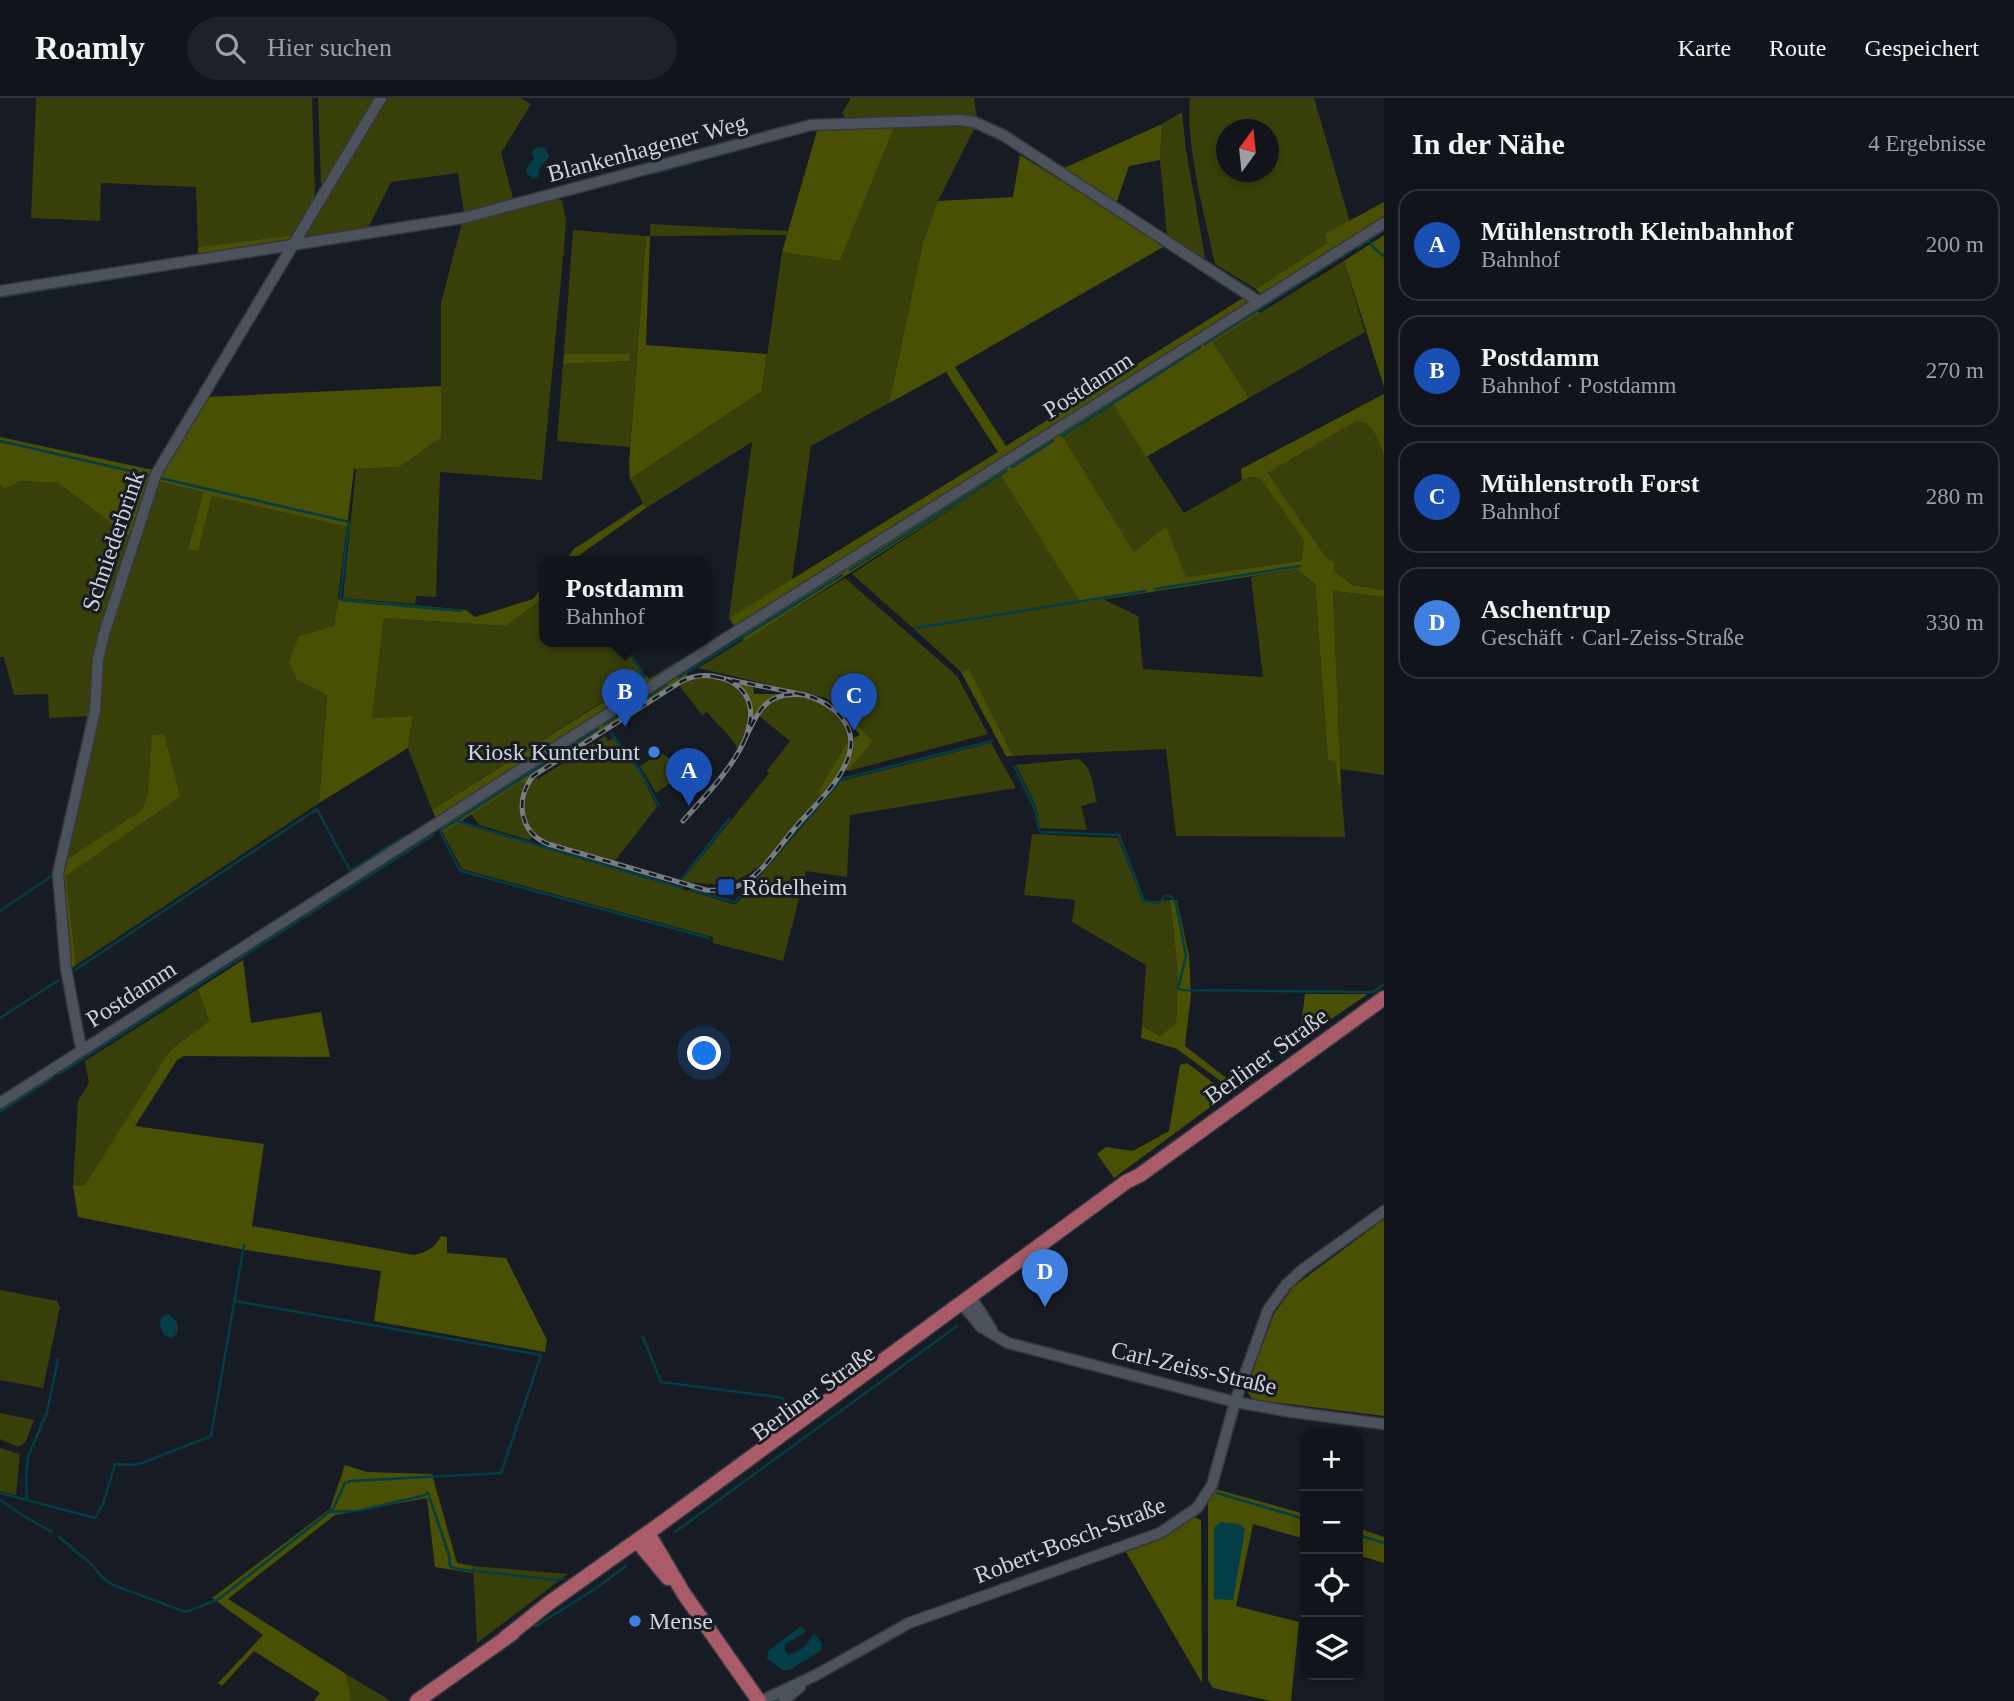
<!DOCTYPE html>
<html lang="de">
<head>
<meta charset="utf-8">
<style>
  :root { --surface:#11151b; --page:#1e2228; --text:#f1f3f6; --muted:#9c9fa3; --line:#30343a; --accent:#f59c96 }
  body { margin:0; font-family:Georgia,serif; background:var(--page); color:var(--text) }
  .controls { position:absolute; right:21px; bottom:21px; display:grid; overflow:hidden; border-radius:14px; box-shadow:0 4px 10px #0003 }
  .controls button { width:63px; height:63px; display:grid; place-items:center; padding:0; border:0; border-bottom:2px solid var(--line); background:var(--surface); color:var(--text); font:35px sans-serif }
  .compass { position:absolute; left:1216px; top:21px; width:63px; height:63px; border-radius:50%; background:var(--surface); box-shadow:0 4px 10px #0003; rotate:15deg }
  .you { position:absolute; left:705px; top:956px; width:24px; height:24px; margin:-18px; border:5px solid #fff; border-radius:50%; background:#1a73e8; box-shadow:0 0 0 10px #1a73e833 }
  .badge { display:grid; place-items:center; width:46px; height:46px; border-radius:50%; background:var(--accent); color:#fff; font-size:23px; font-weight:700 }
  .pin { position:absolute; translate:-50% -58px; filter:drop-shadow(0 2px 4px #0008) }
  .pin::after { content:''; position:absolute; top:37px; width:24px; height:21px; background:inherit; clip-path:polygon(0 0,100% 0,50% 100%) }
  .popup { position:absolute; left:539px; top:458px; width:172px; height:91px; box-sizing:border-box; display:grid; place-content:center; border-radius:14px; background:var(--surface); filter:drop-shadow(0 2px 5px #0005); font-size:23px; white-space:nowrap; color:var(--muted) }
  .popup b { font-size:26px; color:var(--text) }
  .popup::after { content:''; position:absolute; left:50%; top:100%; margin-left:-14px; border:14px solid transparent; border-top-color:var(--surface) }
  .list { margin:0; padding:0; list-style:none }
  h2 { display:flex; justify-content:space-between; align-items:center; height:91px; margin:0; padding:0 28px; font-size:30px }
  h2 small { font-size:23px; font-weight:400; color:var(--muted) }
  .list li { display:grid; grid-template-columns:46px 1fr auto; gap:21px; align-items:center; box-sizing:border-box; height:112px; margin:0 14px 14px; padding:0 14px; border:2px solid var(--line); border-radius:21px }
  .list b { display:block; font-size:26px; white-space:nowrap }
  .list p { margin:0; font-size:23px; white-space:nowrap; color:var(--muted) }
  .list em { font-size:23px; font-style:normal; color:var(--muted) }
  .icon { flex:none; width:38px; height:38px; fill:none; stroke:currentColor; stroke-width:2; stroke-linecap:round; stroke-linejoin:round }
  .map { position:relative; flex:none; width:1384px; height:1603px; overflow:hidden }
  header { display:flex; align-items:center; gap:42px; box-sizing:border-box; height:98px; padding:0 35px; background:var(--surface); border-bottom:2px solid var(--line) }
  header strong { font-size:33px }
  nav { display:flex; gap:38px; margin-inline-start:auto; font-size:24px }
  .search { width:490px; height:63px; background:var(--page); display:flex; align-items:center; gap:18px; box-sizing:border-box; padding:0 24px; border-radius:38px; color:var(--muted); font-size:26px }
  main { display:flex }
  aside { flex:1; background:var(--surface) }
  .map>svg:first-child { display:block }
  .green { fill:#393f09; fill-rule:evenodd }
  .forest { fill:#495003 }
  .water { fill:#033d45 }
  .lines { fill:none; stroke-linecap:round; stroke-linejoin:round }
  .stream { stroke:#033d45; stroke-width:2.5 }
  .minor-casing { stroke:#35383e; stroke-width:13 }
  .major-casing { stroke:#35383e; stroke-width:17 }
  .minor { stroke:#4c525b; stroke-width:10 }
  .major { stroke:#a95c68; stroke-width:14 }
  .rail-casing { stroke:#787c83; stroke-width:5 }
  .rail { stroke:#171c24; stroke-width:2.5; stroke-dasharray:8; stroke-linecap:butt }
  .shop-dot { fill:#3f7fe0; stroke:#171c24; stroke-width:2.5 }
  .transit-dot { fill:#1a4fb4; stroke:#171c24; stroke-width:2.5 }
  .labels { text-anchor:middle; stroke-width:6; stroke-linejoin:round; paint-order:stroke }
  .street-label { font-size:24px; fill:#cfd2d8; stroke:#171c24 }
  .poi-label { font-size:24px; fill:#cfd2d8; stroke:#171c24; text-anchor:start }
</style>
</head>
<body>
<header>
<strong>Roamly</strong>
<div class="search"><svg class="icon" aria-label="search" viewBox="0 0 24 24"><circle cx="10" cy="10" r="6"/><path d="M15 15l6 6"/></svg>Hier suchen</div>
<nav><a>Karte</a><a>Route</a><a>Gespeichert</a></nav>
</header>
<main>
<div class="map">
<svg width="1384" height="1603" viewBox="0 0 1384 1603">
  <rect width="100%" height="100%" fill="#171c24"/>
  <path class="green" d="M36 0H312L315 100 294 137 198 149 196 89 101 85 100 123 31 120Z
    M318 0H376L325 88 321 87Z
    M387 0H521L531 6 501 55 514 103 464 115 458 75 391 84 368 130 308 138 305 136Z
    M851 0H974L977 20 970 18 846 21 842 15Z
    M1190 0H1314L1350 124 1325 136 1327 145 1256 191 1215 166C1205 118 1185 47 1190 0ZM1226 32H1268V74H1226Z
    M1182 14 1186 52 1205 159 1202 160 1167 137 1160 62 1162 26Z
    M895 27 975 29 938 103 923 144 889 305 811 348 792 482 729 520 752 344 646 410 630 381 762 293 782 154 840 163Z
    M557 100 562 103 566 121 565 139 542 382 440 374 436 499 416 498 415 506 343 500 356 371 399 369 441 340V205L462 125Z
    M650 126 788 133 787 137 650 138Z
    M573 132 646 138 630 349 557 343 563 266 629 263V256H564Z
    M1344 163 1365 234 1249 300 1213 244Z
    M1113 306 1184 415 1242 382 1251 379 1260 380 1304 443 1301 463 1186 479 1134 454 1063 339Z
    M1357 323 1367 324 1376 337 1384 358V492L1352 487 1334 473V464L1325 458 1268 375Z
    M1001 378 1080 503 913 530 852 476Z
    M20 383 58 385 131 440 102 534 92 618 49 620 48 596 14 597 4 559H0V386L5 391Z
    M157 383 203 394 188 450 197 453 212 398 347 429 334 528 299 538 297 582 327 597 319 705 76 867 66 778 180 699 148 694 142 712 64 763 108 537Z
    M1297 471 1315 486 1328 661 1335 662 1338 687H1341L1345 739 1176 738 1166 651 1013 658 969 572 961 574 914 531 1103 501 1138 518 1143 571 1263 579 1251 479Z
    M845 480 957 578 988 636 848 673 873 643 826 600 698 570Z
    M1333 493 1384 499V677L1340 671Z
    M544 500V543H621L643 578 432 712 408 650 413 618 372 620 384 520 506 528Z
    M710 579C750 587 760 620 738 652 731 636 718 628 707 614L702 617 679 587 694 580Z
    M794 597C816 600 858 618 848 646L818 694 821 697C798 724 767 774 731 784 715 788 699 785 682 783L769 675 767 673 790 643 758 617C767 604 779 598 794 597Z
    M605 638 608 643 613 640 640 674 657 709 614 764C590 757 562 753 541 741 517 727 521 697 535 679L538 681Z
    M991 645 1016 690 850 717 847 779 806 773 783 863 713 845V839L462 771 443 735 459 724 733 806H736L841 683Z
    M661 655 689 672 656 695 640 668Z
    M1078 661C1093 669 1093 689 1097 704L1081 708 1087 732 1040 730 1036 708 1016 667Z
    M521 684 525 686C517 707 520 722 533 739L529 742 479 727 471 716Z
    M1032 736 1118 740 1143 804 1170 802 1178 876 1176 925 1160 938 1142 928 1146 867 1072 824 1075 802 1024 797Z
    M198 891 209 923 170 952 84 1088H73L78 1003 89 985 85 963Z
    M0 1192 57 1203 60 1209 43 1290 0 1282Z
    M0 1315 34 1322 25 1345 18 1349 0 1341Z
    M0 1350 20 1356 16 1397 0 1393Z
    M473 1468 568 1476 477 1545Z
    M346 1576 391 1603H349L351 1600Z"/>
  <path class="forest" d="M1162 26 1160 62 1129 68 1116 106 1062 71Z
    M895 27 840 163 782 154 817 33Z
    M1020 57 1165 148 955 269 1006 348 1243 200 1260 215 1213 244 1249 300 1146 359 1113 306 1063 339 1134 454 1166 429 1186 479 1301 463 1304 443 1260 380 1251 379 1242 382 1241 371 1384 296V358L1376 337 1367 325 1357 323 1268 375 1325 458 1334 464V473L1352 487 1384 492V499L1333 493 1341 687H1338L1335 663 1328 662 1315 486 1297 471 1081 505 1001 378 744 543 729 520 998 354 946 274 889 305 923 144 938 103 1013 99Z
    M1384 104V118L1261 196 1256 191 1327 145 1325 136Z
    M294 137 290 144 198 158V149Z
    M1384 137V289L1344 163Z
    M646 138H650L646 247 767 256 762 293 630 381 629 365Z
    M564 256H630L629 263 563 266Z
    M441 288V340L399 369 354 371 347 429 212 398 198 453 188 451 203 394 157 383 207 299Z
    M0 339 153 372 131 440 58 385 20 383 5 391 0 386Z
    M644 405 646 410 571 463H565L574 451Z
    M544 487V500L506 528 384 520 372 620 413 618 408 650 319 705 327 597 297 582 289 564 299 538 334 528 338 500 466 512 475 519 533 501Z
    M678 563 688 578 538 672 525 686 521 684 443 735 432 712 646 577 649 581Z
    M969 571 1013 658H1006L961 574Z
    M740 586 753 589 754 596H788L766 603 751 623V605L739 587Z
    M855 626 873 643 848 673 846 671 853 654 854 640 860 637 853 628Z
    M164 636 180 699 66 778 76 867 70 871 60 775 64 763 142 712 148 694 152 637Z
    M850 640C853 663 835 680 821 697L818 694Z
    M1170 802H1177L1189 858 1191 896 1185 948 1238 989 1233 992 1177 951 1141 940 1142 928 1160 938 1176 925 1178 876Z
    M243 862 251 925 321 914 330 959 184 958 177 962 135 1028 264 1046 252 1128 414 1157C428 1154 434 1150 441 1138L447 1139V1155L506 1160 547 1242 545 1254 374 1223 381 1173 240 1151 78 1119 73 1088H84L170 952 209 923 198 891Z
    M1305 896H1368L1299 943Z
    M1187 965 1228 996 1114 1080 1097 1056 1106 1049 1133 1053 1169 1033 1180 967Z
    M1384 1121V1318L1255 1302C1246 1297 1248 1292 1249 1283L1274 1216 1293 1189Z
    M345 1367 367 1374 432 1376 457 1465 473 1468 472 1475 435 1469 427 1400 335 1417 228 1501 346 1576 351 1600 349 1603H314L320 1595 254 1553 222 1588 218 1585 263 1537 212 1500 330 1411Z
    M1215 1391 1305 1416V1441L1253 1426 1236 1508 1299 1524 1291 1603H1271L1213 1590 1208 1582V1402Z
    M1194 1419 1201 1422 1202 1585 1126 1454 1164 1440Z
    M1358 1430 1384 1439V1465L1358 1457Z"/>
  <path class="water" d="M540 49 545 50 549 58 539 72 538 79 533 81 526 74 527 69 534 61 532 54 534 51Z
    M164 1217H170C178 1224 182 1232 172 1240L164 1237C160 1229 158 1224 164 1217Z
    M1220 1424 1239 1426 1245 1431 1233 1502 1214 1501V1430Z
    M800 1529H803L806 1534 785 1546V1554L789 1556C802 1553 808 1546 814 1535L822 1545 821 1553 789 1572H783L767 1560 768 1553Z"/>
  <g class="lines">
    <path class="stream" d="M652 76 770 43
      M1369 143 1376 152 1384 158
      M1357 150 1384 132
      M1215 169 1254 193
      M0 199 151 175
      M1205 246 1351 153
      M1062 338 1200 249
      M0 343 148 377
      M1012 369 1053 343
      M160 380 349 424 340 501 342 502 461 513
      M570 462V463
      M850 472 1006 373
      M1155 491 1300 468
      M916 530 1145 493
      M622 543 645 579
      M679 579 842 477
      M605 626 666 587
      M598 631 440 733 459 771 461 773 709 840
      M612 636 641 674 659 708
      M1014 668 1034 709 1040 734 1119 737 1144 803 1159 805 1165 798H1170L1176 805 1186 858 1178 890 1182 892 1373 894 1384 886
      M457 723 682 790
      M682 781 729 721
      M691 792 735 804 841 681 992 643
      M0 813 53 777
      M75 872 317 711 350 773 405 738
      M0 920 59 882
      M59 976 433 737
      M0 1014 52 980
      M643 1239 661 1284 777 1299 782 1300 789 1307
      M0 1395 95 1420 103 1406 115 1366 132 1367 142 1365 211 1338 244 1147
      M1217 1395 1305 1421
      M0 1402 22 1417 52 1434
      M27 1402 26 1378 28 1359 47 1314 58 1261
      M329 1414 357 1413 422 1398 428 1395 449 1457 450 1468 457 1471 555 1482 564 1481
      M675 1434 957 1228
      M1358 1437 1384 1445
      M59 1439 91 1466 102 1479 113 1487 186 1514 219 1501 333 1411 345 1385 351 1383 501 1375 541 1257 235 1203
      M536 1528 595 1491 626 1468"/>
    <defs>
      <path id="minor" d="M0 193 463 120 811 27 960 22 974 24 1003 37 1258 203
        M83 952 80 945 66 871 58 775 95 613 98 561 104 536 156 376 381 0
        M0 1005 731 537 1384 125
        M971 1199 992 1232
        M962 1206 981 1229 1008 1245 1235 1304 1292 1314 1384 1326
        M761 1603 816 1577 909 1525 1160 1435 1197 1410 1212 1387 1235 1304 1268 1212 1286 1187 1302 1172 1384 1113
        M783 1603 800 1589"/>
      <path id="major" d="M648 1435 684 1496 759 1603
        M637 1443 668 1480
        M505 1540 549 1505 663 1424 1126 1084 1140 1077 1384 900
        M417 1603 513 1535"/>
    </defs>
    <use href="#minor" class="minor-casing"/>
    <use href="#major" class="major-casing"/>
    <use href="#minor" class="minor"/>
    <use href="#major" class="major"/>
    <defs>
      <path id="rail" d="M716 579 805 597C819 601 831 607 841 619 874 657 817 703 794 731 779 748 763 775 742 786 731 792 718 793 706 792L548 746C519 734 515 702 533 678L682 583C705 572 740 578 749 605 753 617 749 628 746 639 760 609 768 593 805 597
        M683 723C706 697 733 670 746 639"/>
    </defs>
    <use href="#rail" class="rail-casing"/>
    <use href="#rail" class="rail"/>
  </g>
  <g class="shop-dot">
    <circle cx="654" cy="654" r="7"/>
    <circle cx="635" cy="1523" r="7"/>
  </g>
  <rect class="transit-dot" x="717" y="780" width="18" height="18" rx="3.5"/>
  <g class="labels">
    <g class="street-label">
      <text transform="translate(647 50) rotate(-15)" y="8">Blankenhagener Weg</text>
      <text transform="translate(1088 287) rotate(-33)" y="8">Postdamm</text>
      <text transform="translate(113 443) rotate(-71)" y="8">Schniederbrink</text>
      <text transform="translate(131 896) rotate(-33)" y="8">Postdamm</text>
      <text transform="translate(1266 958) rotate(-36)" y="8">Berliner Straße</text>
      <text transform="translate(1194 1270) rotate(13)" y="8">Carl-Zeiss-Straße</text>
      <text transform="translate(813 1295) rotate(-36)" y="8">Berliner Straße</text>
      <text transform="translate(1070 1442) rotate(-21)" y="8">Robert-Bosch-Straße</text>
    </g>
    <g class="poi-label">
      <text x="640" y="662" text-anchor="end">Kiosk Kunterbunt</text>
      <text x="742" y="797">Rödelheim</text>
      <text x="649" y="1531">Mense</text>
    </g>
  </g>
</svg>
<div class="controls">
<button>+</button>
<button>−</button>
<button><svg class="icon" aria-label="locate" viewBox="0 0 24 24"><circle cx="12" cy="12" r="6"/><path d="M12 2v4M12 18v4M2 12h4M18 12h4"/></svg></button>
<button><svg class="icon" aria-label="layers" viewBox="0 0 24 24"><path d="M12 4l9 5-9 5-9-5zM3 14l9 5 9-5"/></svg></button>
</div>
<svg class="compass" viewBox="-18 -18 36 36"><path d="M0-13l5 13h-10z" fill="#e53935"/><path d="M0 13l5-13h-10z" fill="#9c9fa3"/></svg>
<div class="you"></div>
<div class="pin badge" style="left:689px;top:708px;background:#1a4fb4">A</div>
<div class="pin badge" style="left:625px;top:629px;background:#1a4fb4">B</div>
<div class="popup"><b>Postdamm</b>Bahnhof</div>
<div class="pin badge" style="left:854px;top:633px;background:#1a4fb4">C</div>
<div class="pin badge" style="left:1045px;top:1209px;background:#3f7fe0">D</div>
</div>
<aside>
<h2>In der Nähe<small>4 Ergebnisse</small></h2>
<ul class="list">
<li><span class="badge" style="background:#1a4fb4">A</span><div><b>Mühlenstroth Kleinbahnhof</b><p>Bahnhof</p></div><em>200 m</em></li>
<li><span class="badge" style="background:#1a4fb4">B</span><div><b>Postdamm</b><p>Bahnhof · Postdamm</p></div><em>270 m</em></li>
<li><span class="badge" style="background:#1a4fb4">C</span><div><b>Mühlenstroth Forst</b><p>Bahnhof</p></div><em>280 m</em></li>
<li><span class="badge" style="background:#3f7fe0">D</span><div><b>Aschentrup</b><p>Geschäft · Carl-Zeiss-Straße</p></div><em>330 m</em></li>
</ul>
</aside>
</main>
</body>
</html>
